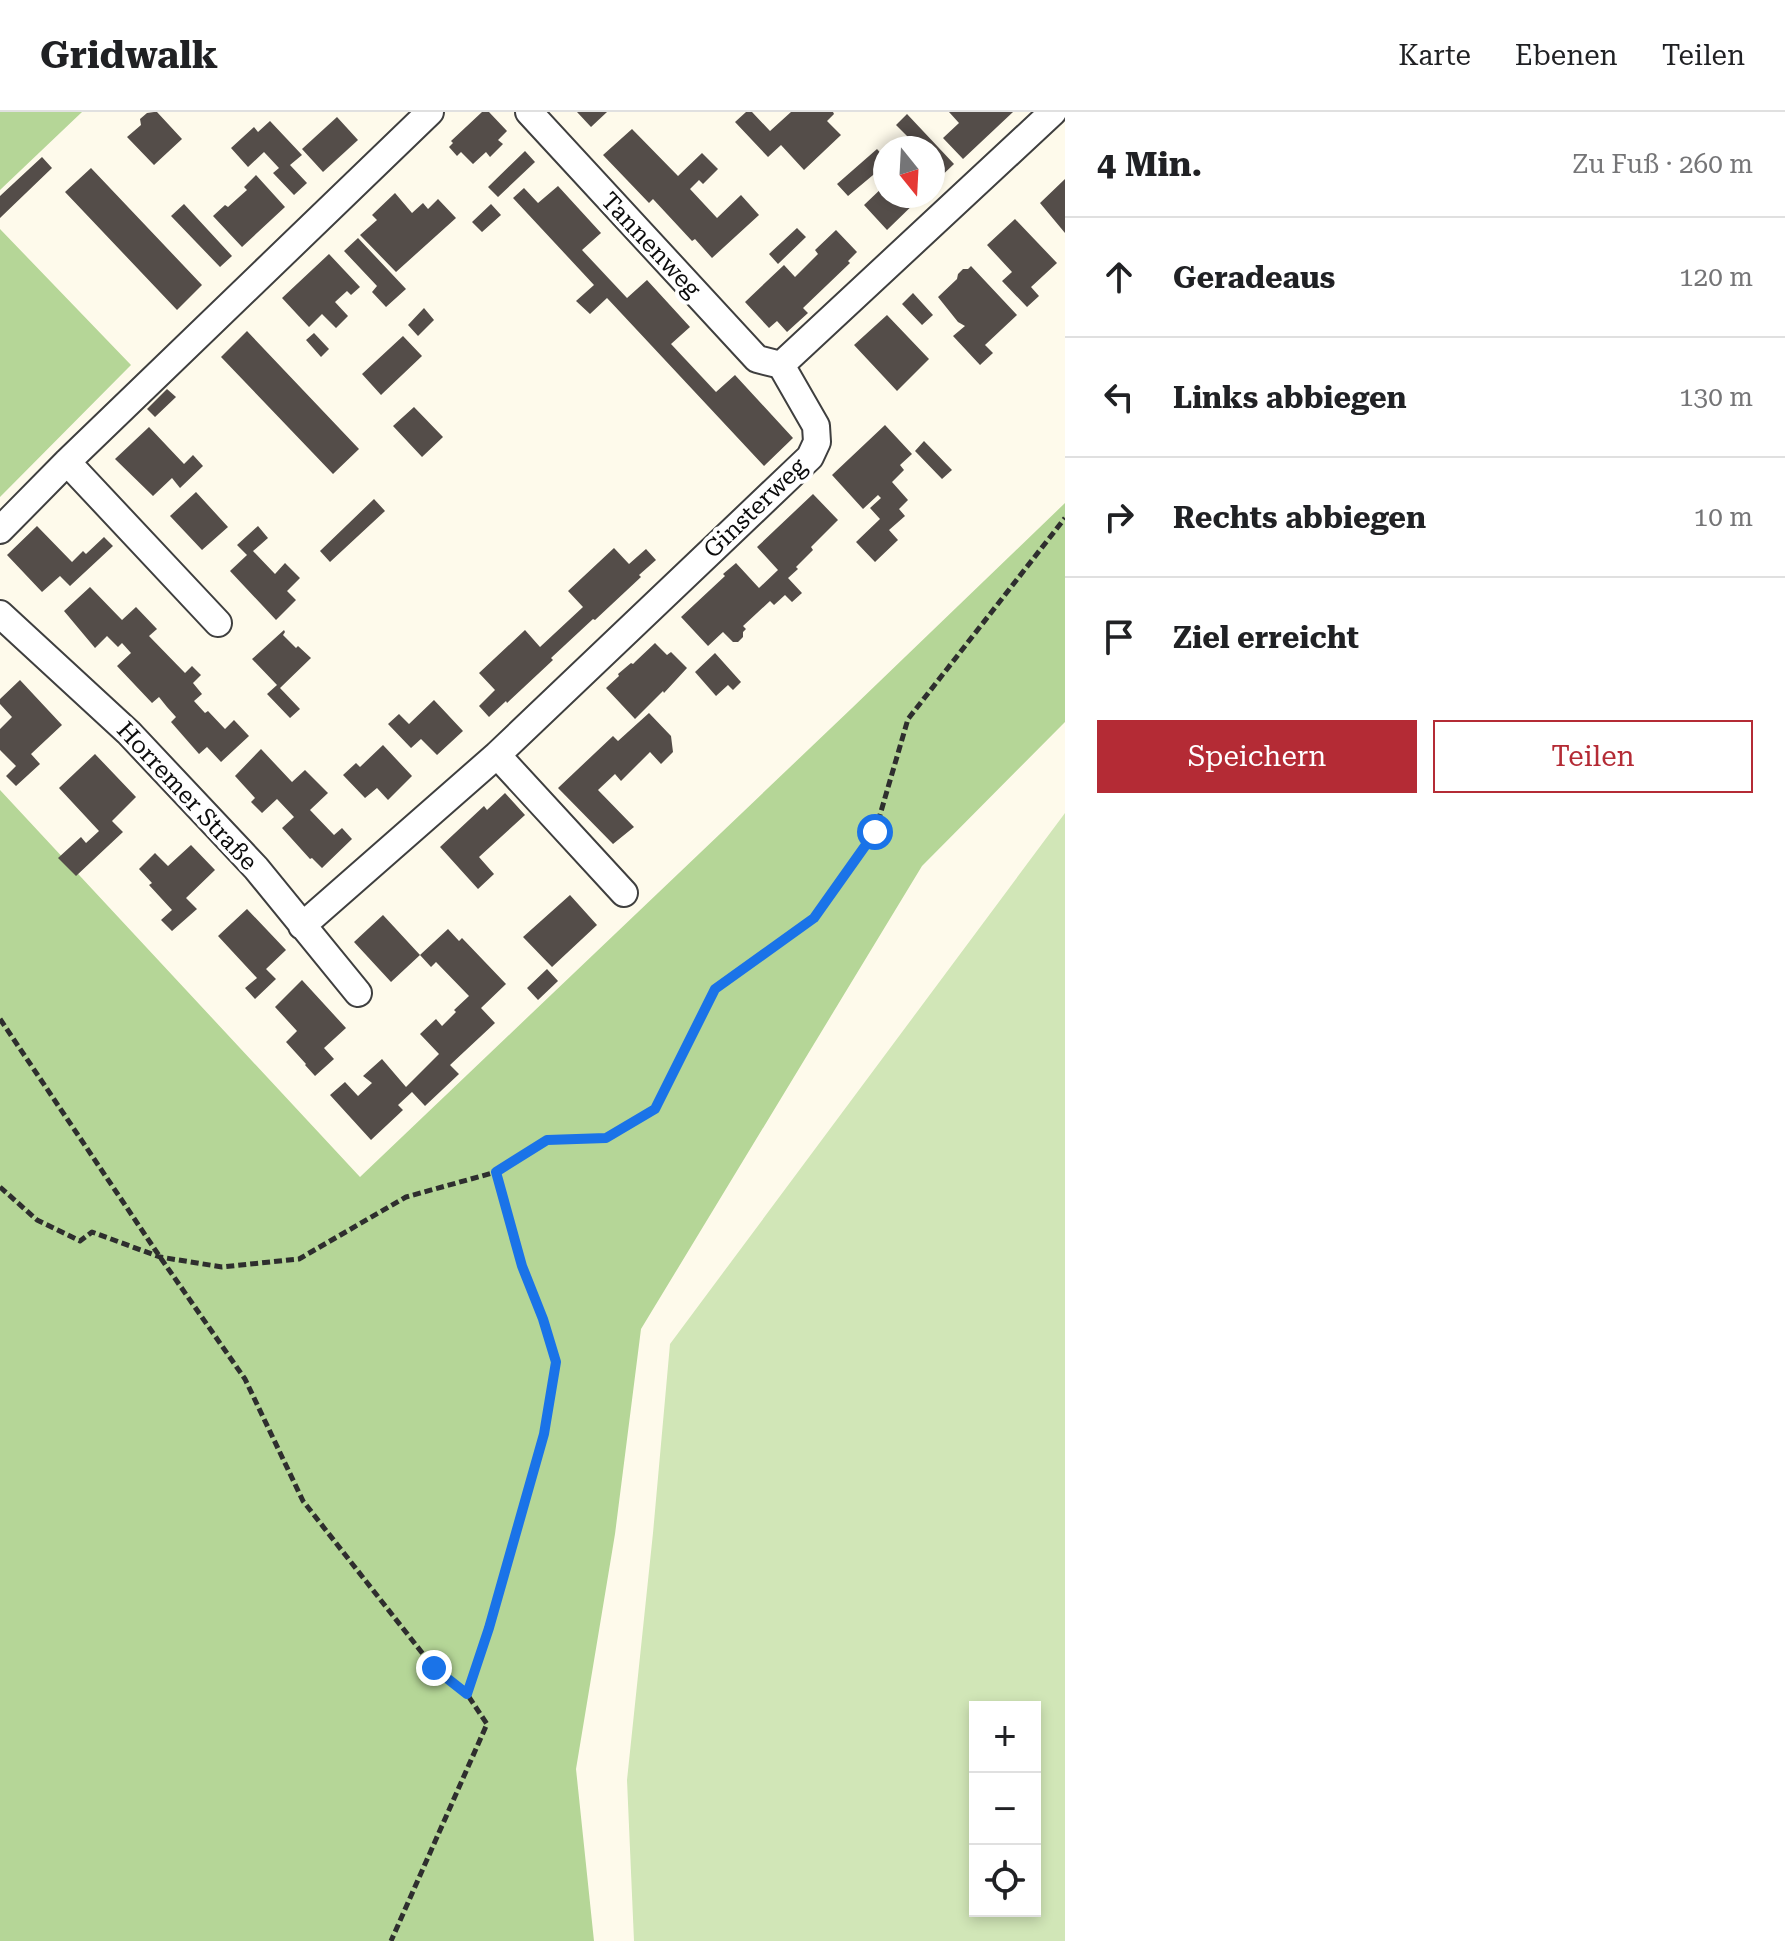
<!DOCTYPE html>
<html lang="de">
<head>
<meta charset="utf-8">
<style>
  :root { --surface:#fff; --page:#f6f6f6; --text:#202124; --muted:#757577; --line:#e0e0e0; --accent:#b42b35 }
  body { margin:0; font-family:"Roboto Serif",serif; background:var(--page); color:var(--text) }
  .controls { position:absolute; right:24px; bottom:24px; display:grid; overflow:hidden; border-radius:0px; box-shadow:0 4px 12px #0003 }
  .controls button { width:72px; height:72px; display:grid; place-items:center; padding:0; border:0; border-bottom:2px solid var(--line); background:var(--surface); color:var(--text); font:40px sans-serif }
  .compass { position:absolute; left:873px; top:24px; width:72px; height:72px; border-radius:50%; background:var(--surface); box-shadow:0 4px 12px #0003; rotate:162deg }
  .stop { position:absolute; width:24px; height:24px; margin:-18px; border:6px solid #1a73e8; border-radius:50%; background:#fff }
  .stop.end { background:#1a73e8; border-color:#fff; box-shadow:0 2px 8px #0008 }
  .list { margin:0; padding:0; list-style:none }
  h2 { display:flex; justify-content:space-between; align-items:center; height:104px; margin:0; padding:0 32px; font-size:34px }
  h2 small { font-size:26px; font-weight:400; color:var(--muted) }
  .list li { display:grid; grid-template-columns:52px 1fr auto; gap:24px; align-items:center; box-sizing:border-box; height:120px; padding:0 32px; border-top:2px solid var(--line) }
  .list b { display:block; font-size:30px; white-space:nowrap }
  .list em { font-size:26px; font-style:normal; color:var(--muted) }
  .actions { display:flex; gap:16px; padding:24px 32px }
  .actions a { flex:1; padding:18px 0; border:2px solid var(--accent); border-radius:0px; text-align:center; font-size:28px; color:var(--accent) }
  .actions .main { background:var(--accent); color:#fff }
  .icon { flex:none; width:44px; height:44px; fill:none; stroke:currentColor; stroke-width:2; stroke-linecap:round; stroke-linejoin:round }
  .map { position:relative; flex:none; width:1065px; height:1829px; overflow:hidden }
  header { display:flex; align-items:center; gap:48px; box-sizing:border-box; height:112px; padding:0 40px; background:var(--surface); border-bottom:2px solid var(--line) }
  header strong { font-size:38px }
  nav { display:flex; gap:44px; margin-inline-start:auto; font-size:28px }
  main { display:flex }
  aside { flex:1; background:var(--surface) }
  .map>svg:first-child { display:block }
  .green { fill:#d1e6b7; fill-rule:evenodd }
  .forest { fill:#b5d697 }
  .building { fill:#544d49 }
  .lines { fill:none; stroke-linecap:round; stroke-linejoin:round }
  .minor-casing { stroke:#3f3f3f; stroke-width:30 }
  .path { stroke:#2e2e2e; stroke-width:5; stroke-dasharray:8 4; stroke-linecap:butt }
  .minor { stroke:#fff; stroke-width:26 }
  .route { stroke:#1a73e8; stroke-width:10 }
  .labels { text-anchor:middle; stroke-width:8; stroke-linejoin:round; paint-order:stroke }
  .street-label { font-size:24px; fill:#0c0c0c; stroke:#fff }
</style>
</head>
<body>
<header>
<strong>Gridwalk</strong>
<nav><a>Karte</a><a>Ebenen</a><a>Teilen</a></nav>
</header>
<main>
<div class="map">
<svg width="1065" height="1829" viewBox="0 0 1065 1829">
  <rect width="100%" height="100%" fill="#fefaeb"/>
  <path class="green" d="M1065 701V1829H634L627 1668 653 1421 670 1232ZM975 1595H1035V1799H975Z"/>
  <path class="forest" d="M0 0H82L0 78Z
    M0 117 131 253 0 385Z
    M1065 391V610L922 754 641 1217 615 1422 576 1657 594 1829H0V678L360 1065 852 596Z"/>
  <path class="building" d="M154 0H157L182 27 154 53 127 25 141 13 140 7 147 1Z
    M482 0H489L507 19 498 28 503 32 490 45 486 40 473 52 461 40 457 44 449 35 453 31 451 29Z
    M577 0H607L591 15Z
    M746 0H752L770 19 791 0H833L834 2 827 9 841 23 804 58 781 33 768 45 735 10Z
    M949 0H1013L963 47 943 26 959 11Z
    M907 2 954 52 933 72V36H919L896 13Z
    M337 5 358 28 323 60 302 37Z
    M270 9 302 43 290 53 307 71 294 83 273 61 279 56 264 40 248 55 231 36 254 15 258 20Z
    M632 17 678 64 702 41 718 57 703 72 699 68 690 77 717 106 741 83 759 103 712 146 695 127 692 129 653 87 649 91 603 43Z
    M877 37 885 46V53L848 84 837 72Z
    M525 39 535 50 498 85 488 75Z
    M42 45 52 56 0 106V84Z
    M91 56 202 173 177 198 65 80Z
    M256 63 285 95 242 135 213 104 225 93 228 95 238 86 247 78 244 75Z
    M1065 67V121L1040 91Z
    M885 73V84H922L887 118 864 93Z
    M558 74 601 121 582 138 627 186 647 168 690 215 671 232 716 280 735 263 793 326 764 354 607 186 590 202 576 189 594 173 513 86 524 76 538 91Z
    M395 81 412 101 423 91 428 97 438 87 456 106 396 160 360 123 377 108 372 103Z
    M184 92 232 144 220 155 171 104Z
    M491 92 501 103 482 120 472 110Z
    M1015 107 1057 151 1031 175 1039 184 1027 195 1002 169 1012 160 987 133Z
    M797 116 806 125 778 152 769 142Z
    M836 118 857 140 848 149 850 151 803 196 808 201 787 220 777 209 769 216 745 190 784 153 795 165 818 142 815 138Z
    M358 126 406 177 386 195 372 180 377 174 344 139Z
    M329 142 360 175 351 183 347 179 335 190 348 204 336 216 322 202 309 215 282 186Z
    M971 154 1017 203 985 233 993 241 980 253 953 224 965 214 958 210 938 185 957 167 958 162 963 157H968Z
    M913 181 933 203 922 213 902 192Z
    M424 196 434 208 418 224 408 213Z
    M887 203 929 247 897 279 854 233Z
    M247 219 359 337 333 362 221 245Z
    M314 221 329 237 321 245 306 228Z
    M403 224 422 244 381 283 362 262Z
    M167 277 176 285 155 305 147 297Z
    M414 295 443 325 422 345 393 314Z
    M885 313 912 342 900 353 904 358 892 370 908 388 899 397 905 404 889 418 898 428 875 450 856 430 880 407 870 396 881 386 878 383 863 397 832 363Z
    M149 315 184 352 193 343 203 354 180 376 172 366 153 384 115 347Z
    M924 329 952 358 942 367 915 339Z
    M196 380 228 415 202 438 170 404Z
    M813 382 838 408 811 435 813 438 796 455 798 457 788 466 802 481 792 490 785 483 774 493 770 489 743 514 746 517 743 520V525L738 530H733L723 520 708 534 681 505 725 464 723 462 736 451 759 476 778 458 757 435Z
    M374 387 385 399 330 450 320 439Z
    M37 414 72 450 83 439 86 442 104 425 113 434 70 474 60 464 42 480 7 443Z
    M258 414 268 426 253 439 275 462 285 451 300 466 287 479 296 488 276 508 230 459 247 443 237 433Z
    M614 436 629 452 646 437 656 448 639 463 641 465 595 508 593 507 551 546 553 548 507 591 506 589 489 605 479 594 495 578 479 561 525 518 540 535 583 495 568 479Z
    M90 475 122 508 136 495 157 517 149 524 185 561 192 554 201 563 193 571 202 582 194 589 205 601 208 599 225 617 234 608 249 624 221 650 207 635 199 642 171 610 176 605 167 595 159 585 152 591 117 554 131 541 122 531 118 535 107 524 95 536 64 499Z
    M284 518 285 520 283 523 296 536 298 534 311 546 280 576 300 597 290 606 267 582 277 573 252 547Z
    M655 531 667 543 671 540 687 556 664 581 663 579 635 607 606 576 619 564 618 562 631 551 633 552 636 549Z
    M715 541 741 570 733 578 728 573 716 584 695 560Z
    M20 568 62 613 31 642 40 652 16 674 6 664 16 654 0 638V617L12 605 0 592V587Z
    M434 588 463 619 437 643 421 627 411 636 388 612 399 602 409 612Z
    M649 601 671 624 673 640 661 652 650 640 621 669 615 662 598 678 634 715 613 732 558 676 613 624 618 629Z
    M383 633 412 664 388 688 377 676 365 686 343 663 356 651 360 655Z
    M261 637 292 670 305 658 328 681 310 698 334 723 342 716 352 727 322 756 312 746 310 747 282 716 294 705 277 687 262 701 251 690 255 686 235 664Z
    M95 642 136 685 112 709 123 720 76 764 58 746 81 725 86 731 99 719 59 676Z
    M505 681 525 703 479 745 494 762 478 777 440 735 484 694 487 698Z
    M191 733 215 758 186 786 197 797 172 819 161 808 172 798 149 773 152 771 139 757 155 741 168 754Z
    M570 783 597 813 552 855 523 825Z
    M247 797 286 838 266 857 276 867 255 887 245 876 257 866 218 824Z
    M383 803 420 843 391 870 354 830Z
    M448 817 459 829 462 826 506 872 481 896 495 911 450 953 459 962 425 994 412 980 398 993 403 998 371 1028 330 983 345 970 358 984 372 971 363 964 382 947 406 975 439 942 420 922 436 907 442 914 456 900 454 898 469 884 436 850 431 855 420 843Z
    M547 857 558 869 538 888 527 876Z
    M302 868 346 916 324 936 334 947 315 964 305 953 306 952 286 930 297 919 275 895Z"/>
  <g class="lines">
    <defs>
      <path id="minor" d="M529 0 757 247 781 253
        M67 350 218 511
        M0 418 67 350 430 0
        M0 502 129 621 256 756 358 881
        M497 643 624 781
        M302 814 497 643 810 345 817 330 816 314 781 253 1053 0"/>
    </defs>
    <use href="#minor" class="minor-casing"/>
    <path class="path" d="M0 907 160 1145 245 1267 303 1389 434 1556 467 1582 487 1612 391 1829
      M0 1075 37 1108 80 1129 92 1120 160 1145 222 1155 299 1147 406 1085 496 1060
      M467 1582 489 1516 544 1322 556 1250 543 1207 522 1154 496 1060 547 1028 606 1026 655 997 715 877 814 806 875 720 908 607 1065 406"/>
    <use href="#minor" class="minor"/>
  </g>
  <g class="lines">
    <path class="route" d="M434 1556 467 1582 489 1516 544 1322 556 1250 543 1207 522 1154 496 1060 547 1028 606 1026 655 997 715 877 814 806 875 720"/>
  </g>
  <g class="labels">
    <g class="street-label">
      <text transform="translate(651 133) rotate(47)" y="8">Tannenweg</text>
      <text transform="translate(755 396) rotate(-44)" y="8">Ginsterweg</text>
      <text transform="translate(187 684) rotate(47)" y="8">Horremer Straße</text>
    </g>
  </g>
</svg>
<div class="controls">
<button>+</button>
<button>−</button>
<button><svg class="icon" aria-label="locate" viewBox="0 0 24 24"><circle cx="12" cy="12" r="6"/><path d="M12 2v4M12 18v4M2 12h4M18 12h4"/></svg></button>
</div>
<svg class="compass" viewBox="-18 -18 36 36"><path d="M0-13l5 13h-10z" fill="#e53935"/><path d="M0 13l5-13h-10z" fill="#757577"/></svg>
<div class="stop" style="left:875px;top:720px"></div>
<div class="stop end" style="left:434px;top:1556px"></div>
</div>
<aside>
<h2>4 Min.<small>Zu Fuß · 260 m</small></h2>
<ul class="list">
<li><svg class="icon" aria-label="ahead" viewBox="0 0 24 24"><path d="M12 20V5M6 11l6-6 6 6"/></svg><div><b>Geradeaus</b></div><em>120 m</em></li>
<li><svg class="icon" aria-label="left" viewBox="0 0 24 24"><path d="M17 20v-9H6M10 6l-5 5 5 5"/></svg><div><b>Links abbiegen</b></div><em>130 m</em></li>
<li><svg class="icon" aria-label="right" viewBox="0 0 24 24"><path d="M7 20v-9h11M14 6l5 5-5 5"/></svg><div><b>Rechts abbiegen</b></div><em>10 m</em></li>
<li><svg class="icon" aria-label="arrive" viewBox="0 0 24 24"><path d="M6 21V4h12l-3 4 3 4H6"/></svg><div><b>Ziel erreicht</b></div></li>
</ul>
<div class="actions"><a class="main">Speichern</a><a>Teilen</a></div>
</aside>
</main>
</body>
</html>
